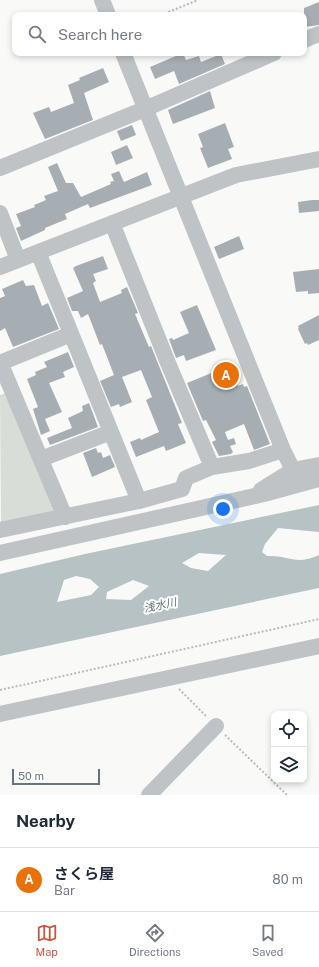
<!DOCTYPE html>
<html lang="en">
<head>
<meta charset="utf-8">
<style>
  :root { --surface:#fff; --page:#f6f6f7; --text:#1f2937; --muted:#747a83; --line:#e0e1e3; --accent:#cf5541 }
  body { margin:0; font-family:"Public Sans","Noto Sans JP",sans-serif; background:var(--page); color:var(--text) }
  .controls { position:absolute; right:12px; bottom:12px; display:grid; overflow:hidden; border-radius:8px; box-shadow:0 2px 6px #0003 }
  .controls button { width:36px; height:36px; display:grid; place-items:center; padding:0; border:0; border-bottom:1px solid var(--line); background:var(--surface); color:var(--text); font:20px sans-serif }
  .scale { position:absolute; left:12px; bottom:10px; width:88px; box-sizing:border-box; padding-left:4px; border:2px solid #67767e; border-top:0; font-size:11px; line-height:14px; white-space:nowrap; color:#67767e; -webkit-text-stroke:3px #fff; paint-order:stroke }
  .you { position:absolute; left:223px; top:509px; width:14px; height:14px; margin:-10px; border:3px solid #fff; border-radius:50%; background:#1a73e8; box-shadow:0 0 0 6px #1a73e833 }
  .badge { display:grid; place-items:center; width:26px; height:26px; border-radius:50%; background:var(--accent); color:#fff; font-size:13px; font-weight:700 }
  .pin { position:absolute; translate:-50% -50%; border:2px solid #fff; box-shadow:0 1px 4px #0006 }
  .list { margin:0; padding:0; list-style:none }
  h2 { display:flex; justify-content:space-between; align-items:center; height:52px; margin:0; padding:0 16px; font-size:17px }
  h2 small { font-size:13px; font-weight:400; color:var(--muted) }
  .list li { display:grid; grid-template-columns:26px 1fr auto; gap:12px; align-items:center; box-sizing:border-box; height:64px; padding:0 16px; border-top:1px solid var(--line) }
  .list b { display:block; font-size:15px; white-space:nowrap }
  .list p { margin:0; font-size:13px; white-space:nowrap; color:var(--muted) }
  .list em { font-size:13px; font-style:normal; color:var(--muted) }
  .icon { flex:none; width:22px; height:22px; fill:none; stroke:currentColor; stroke-width:2; stroke-linecap:round; stroke-linejoin:round }
  .map { position:relative; flex:none; width:319px; height:795px; overflow:hidden }
  .search { position:absolute; background:var(--surface); box-shadow:0 2px 6px #0003; left:12px; right:12px; top:12px; height:44px; display:flex; align-items:center; gap:10px; box-sizing:border-box; padding:0 14px; border-radius:8px; color:var(--muted); font-size:15px }
  .sheet { height:116px; background:var(--surface) }
  nav { display:flex; justify-content:space-around; align-items:center; box-sizing:border-box; height:56px; border-top:1px solid var(--line); background:var(--surface); font-size:11px; color:var(--muted) }
  nav a { display:grid; justify-items:center; gap:2px }
  nav .on { color:var(--accent) }
  .map>svg:first-child { display:block }
  .green { fill:#d9ddd7 }
  .water { fill:#b7c2c5; fill-rule:evenodd }
  .building { fill:#a7aeb3 }
  .lines { fill:none; stroke-linecap:round; stroke-linejoin:round }
  .path { stroke:#b7bbbd; stroke-width:2; stroke-dasharray:2 2; stroke-linecap:butt }
  .minor { stroke:#bfc3c6; stroke-width:16 }
  .labels { text-anchor:middle; stroke-width:4; stroke-linejoin:round; paint-order:stroke }
  .water-label { font-size:11px; font-style:italic; fill:#627478; stroke:#fff }
</style>
</head>
<body>
<div class="map">
<svg width="319" height="795" viewBox="0 0 319 795">
  <rect width="100%" height="100%" fill="#f9f9f7"/>
  <path class="green" d="M9 392 56 505 53 513 1 524 0 395Z"/>
  <path class="water" d="M319 505V532L278 528 265 544 262 552 267 556C290 555 295 566 319 555V588L0 656V574L85 554ZM199 553 226 555 208 571 191 568 182 563ZM76 576 90 579 99 587 91 595 57 602 64 580ZM133 580 149 586 131 600 106 599 107 592Z"/>
  <path class="building" d="M319 2V25L304 27V8Z
    M183 53 186 60 199 56 201 62 221 54 225 64 179 84 174 71 155 79 150 67Z
    M103 68 109 82 84 93 93 120 45 139 33 113 49 107 51 112 74 103 68 85 80 80 79 78Z
    M210 91 215 108 173 124 168 110Z
    M225 123 234 147 228 149 232 159 208 168 200 148 203 147 198 134Z
    M132 125 136 135 121 141 117 131Z
    M127 145 133 158 116 165 111 152Z
    M57 163 66 183H73L81 197 111 184 110 182 114 181 111 174 119 171 124 182 147 172 152 185 90 208 88 204 65 214 67 219 45 228V230L21 241 16 228 21 226 16 214 35 207 34 205 46 200 44 196 58 191 48 167Z
    M312 200H319V211L299 213 298 202Z
    M239 236 244 249 219 259 214 247Z
    M103 256 108 269 93 274 96 281 93 283 100 302 122 293 121 290 127 287 138 313 135 314 149 347 151 346 182 423 178 424 186 443 166 451 164 446 136 457 130 442 140 438 141 440 159 432 146 400 152 397 141 370 122 377 132 402 120 407 119 404 111 407 100 381 114 375 102 344 100 345 88 314 81 318 78 311H72L67 298 83 291 73 268 76 266Z
    M319 269V293L308 294V291L296 292 293 272Z
    M23 280 26 286 34 285 42 306 48 303 59 329 13 347 5 328 0 331V298L5 296 2 289Z
    M197 305 216 350 186 361 184 355 176 358 169 339 172 338 173 340 189 333 180 312Z
    M319 315V340L308 345 307 343 305 344 298 329 299 328 298 326Z
    M68 352 74 367 63 372 65 377 49 383 62 412 45 419 50 431 41 435 33 409 38 407 27 379 36 375 35 372 47 367 44 362Z
    M231 365 238 386 243 384 244 387 247 386 270 444 254 450 244 424 225 432 228 440 234 438 236 444 230 446 233 452 231 454 219 456 212 442 216 440 206 420 203 421 187 383Z
    M89 403 98 427 50 445 47 438 72 428 68 418 83 411 82 406Z
    M96 448 98 453 101 452 103 458 110 455 115 467 92 477 83 453Z"/>
  <g class="lines">
    <path class="path" d="M161 15 198 0
      M179 689 206 716
      M0 690 319 619
      M225 735 287 795"/>
    <path class="minor" d="M102 0 108 15
      M304 40 319 34
      M123 53 283 450 293 470
      M0 168 145 109 274 53
      M0 213 18 260
      M112 223 168 363 212 467
      M38 252 139 501
      M0 267 236 175 319 159
      M0 362 65 517
      M0 363 71 334
      M41 459 111 432
      M261 490 293 470 319 465
      M0 530 139 501 182 489 186 478 212 467 249 461 283 450
      M0 553 264 494 319 479
      M0 714 319 646
      M149 795 216 726"/>
  </g>
  <g class="labels">
    <g class="water-label">
      <text transform="translate(160 605) rotate(-12)" y="4">浅水川</text>
    </g>
  </g>
</svg>
<div class="controls">
<button><svg class="icon" aria-label="locate" viewBox="0 0 24 24"><circle cx="12" cy="12" r="6"/><path d="M12 2v4M12 18v4M2 12h4M18 12h4"/></svg></button>
<button><svg class="icon" aria-label="layers" viewBox="0 0 24 24"><path d="M12 4l9 5-9 5-9-5zM3 14l9 5 9-5"/></svg></button>
</div>
<div class="scale">50 m</div>
<div class="you"></div>
<div class="pin badge" style="left:226px;top:375px;background:#e8710a">A</div>
<div class="search"><svg class="icon" aria-label="search" viewBox="0 0 24 24"><circle cx="10" cy="10" r="6"/><path d="M15 15l6 6"/></svg>Search here</div>
</div>
<section class="sheet">
<h2>Nearby<small></small></h2>
<ul class="list">
<li><span class="badge" style="background:#e8710a">A</span><div><b>さくら屋</b><p>Bar</p></div><em>80 m</em></li>
</ul>
</section>
<nav>
<a class="on"><svg class="icon" aria-label="map" viewBox="0 0 24 24"><path d="M3 6l6-2 6 2 6-2v14l-6 2-6-2-6 2zM9 4v14M15 6v14"/></svg>Map</a>
<a><svg class="icon" aria-label="directions" viewBox="0 0 24 24"><path d="M12 3l9 9-9 9-9-9zM9 14v-3h6M13 9l2 2-2 2"/></svg>Directions</a>
<a><svg class="icon" aria-label="saved" viewBox="0 0 24 24"><path d="M7 4h10v16l-5-4-5 4z"/></svg>Saved</a>
</nav>
</body>
</html>
